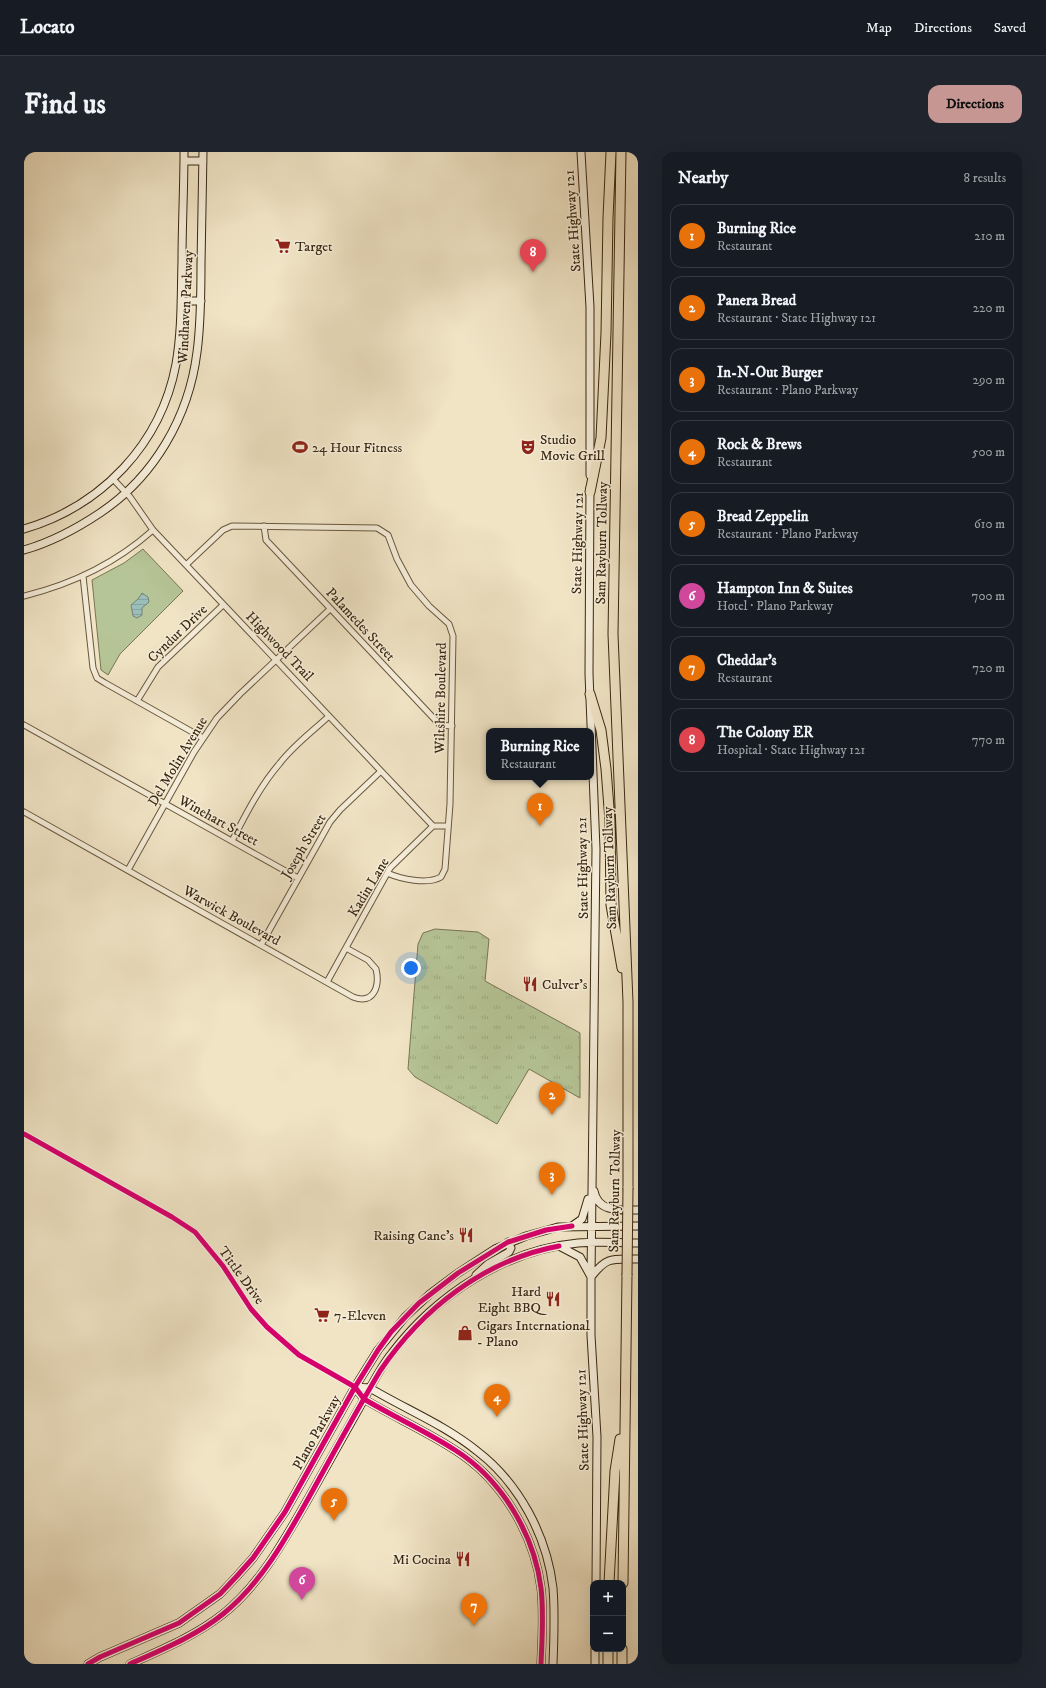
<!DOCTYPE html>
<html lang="en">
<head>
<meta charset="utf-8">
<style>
  :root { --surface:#171b24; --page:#20242c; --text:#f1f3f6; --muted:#9ea1a6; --line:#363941; --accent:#c59692 }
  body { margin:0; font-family:"IM FELL DW Pica",serif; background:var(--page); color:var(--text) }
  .controls { position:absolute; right:12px; bottom:12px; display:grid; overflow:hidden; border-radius:8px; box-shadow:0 4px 16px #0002 }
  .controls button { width:36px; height:36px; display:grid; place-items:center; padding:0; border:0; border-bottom:1px solid var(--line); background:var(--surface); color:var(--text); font:20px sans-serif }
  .you { position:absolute; left:387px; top:816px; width:14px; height:14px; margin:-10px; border:3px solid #fff; border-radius:50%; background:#1a73e8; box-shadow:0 0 0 6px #1a73e833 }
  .badge { display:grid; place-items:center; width:26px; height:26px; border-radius:50%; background:var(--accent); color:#fff; font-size:13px; font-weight:700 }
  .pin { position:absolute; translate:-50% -33px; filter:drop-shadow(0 1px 2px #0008) }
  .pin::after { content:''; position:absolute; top:21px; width:14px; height:12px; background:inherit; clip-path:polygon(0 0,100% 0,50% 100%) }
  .popup { position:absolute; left:462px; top:576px; width:108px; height:52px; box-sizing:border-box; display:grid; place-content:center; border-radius:8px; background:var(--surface); filter:drop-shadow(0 1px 3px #0005); font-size:13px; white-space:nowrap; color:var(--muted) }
  .popup b { font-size:15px; color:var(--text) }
  .popup::after { content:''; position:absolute; left:50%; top:100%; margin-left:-8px; border:8px solid transparent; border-top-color:var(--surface) }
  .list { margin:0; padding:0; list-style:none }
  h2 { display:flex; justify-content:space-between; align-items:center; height:52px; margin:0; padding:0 16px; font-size:17px }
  h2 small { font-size:13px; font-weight:400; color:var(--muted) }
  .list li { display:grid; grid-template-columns:26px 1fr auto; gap:12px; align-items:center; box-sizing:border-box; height:64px; margin:0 8px 8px; padding:0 8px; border:1px solid var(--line); border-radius:12px }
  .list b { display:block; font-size:15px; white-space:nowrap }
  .list p { margin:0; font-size:13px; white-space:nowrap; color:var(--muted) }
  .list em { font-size:13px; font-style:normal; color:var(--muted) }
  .map { position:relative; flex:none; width:614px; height:1512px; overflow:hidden; border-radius:12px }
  header { display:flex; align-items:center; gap:24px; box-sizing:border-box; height:56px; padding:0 20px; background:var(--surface); border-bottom:1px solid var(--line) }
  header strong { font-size:19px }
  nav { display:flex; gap:22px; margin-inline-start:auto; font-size:14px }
  .intro { display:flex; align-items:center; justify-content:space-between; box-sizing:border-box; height:96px; padding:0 24px }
  h1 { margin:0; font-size:28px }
  .button { padding:10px 18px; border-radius:12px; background:var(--accent); color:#111; font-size:14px; font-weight:700 }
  main { display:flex; gap:24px; padding:0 24px }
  aside { flex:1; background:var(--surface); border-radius:12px; box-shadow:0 4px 16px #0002 }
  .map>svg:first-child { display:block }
  .grass { fill:url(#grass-tufts); stroke:#787654 }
  .park { fill:#b6c597; stroke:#787654 }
  .water { fill:url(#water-rules); stroke:#748276 }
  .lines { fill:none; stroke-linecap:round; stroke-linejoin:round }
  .street-casing { stroke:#68573e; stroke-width:7 }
  .secondary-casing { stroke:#3a2811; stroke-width:9 }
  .highway-casing { stroke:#3a2811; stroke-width:11 }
  .street { stroke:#f5edd9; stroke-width:5 }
  .secondary { stroke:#f5edd9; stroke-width:7 }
  .highway { stroke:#f0e4c5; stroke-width:9 }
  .highway-bridge-casing { stroke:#3a2811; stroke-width:11; stroke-linecap:butt }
  .highway-bridge { stroke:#f0e4c5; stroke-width:9 }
  .cycleway-casing { stroke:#f5edd9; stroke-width:8 }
  .cycleway { stroke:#d6006c; stroke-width:5 }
  .labels { text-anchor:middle; stroke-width:3; stroke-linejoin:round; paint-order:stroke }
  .street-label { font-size:14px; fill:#3a2811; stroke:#f5edd9 }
  .poi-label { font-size:14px; fill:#3a2811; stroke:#f5edd9; text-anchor:start }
</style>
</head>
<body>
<header>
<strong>Locato</strong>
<nav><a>Map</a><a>Directions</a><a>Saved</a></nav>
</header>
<div class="intro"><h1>Find us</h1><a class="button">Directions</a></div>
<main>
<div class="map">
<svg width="614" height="1512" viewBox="0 0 614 1512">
  <defs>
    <pattern id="grass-tufts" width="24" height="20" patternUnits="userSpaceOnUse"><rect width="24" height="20" fill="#b6c597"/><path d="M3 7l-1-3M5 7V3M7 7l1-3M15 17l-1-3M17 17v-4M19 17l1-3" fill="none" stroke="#9da981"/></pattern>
    <pattern id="water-rules" width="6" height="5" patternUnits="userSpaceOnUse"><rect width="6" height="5" fill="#9bbeba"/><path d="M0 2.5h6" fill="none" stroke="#86a39f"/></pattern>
  </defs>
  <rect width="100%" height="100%" fill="#f0e4c5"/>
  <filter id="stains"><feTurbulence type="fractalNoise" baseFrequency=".005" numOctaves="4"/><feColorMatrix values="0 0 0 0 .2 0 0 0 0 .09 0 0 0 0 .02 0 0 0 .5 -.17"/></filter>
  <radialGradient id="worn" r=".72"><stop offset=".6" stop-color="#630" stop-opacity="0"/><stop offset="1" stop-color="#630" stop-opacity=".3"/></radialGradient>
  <path class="grass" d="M411 777 454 780 465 787 461 829 556 881V946L505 917 473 972 391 925 384 917 394 792 399 781Z"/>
  <path class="park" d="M119 397 159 439 96 502 84 523 77 518 68 428 100 411Z"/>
  <path class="water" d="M118 441 124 445 125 450 118 456V463L113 466 109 464 107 453 114 447Z"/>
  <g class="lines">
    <defs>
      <path id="street" d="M89 327 106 345 129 378 409 674
        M240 374 242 388 416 573 428 574
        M163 412 199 378 208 374 353 376 364 383 373 407 387 433 405 454 425 472 429 484 426 652 421 717 417 725C403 733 377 727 363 721
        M59 424 69 516 73 526 81 531 179 586
        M0 444C49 432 92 411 129 378
        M113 549 134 515 199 453
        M0 573 274 726
        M0 660 329 845C350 853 356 834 352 817L344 808 322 796
        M208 689C222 662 236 634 256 611 270 593 289 579 305 564
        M104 718 170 600 193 566 216 542 306 457
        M237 793 306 670 316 658 357 619
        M303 830 366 716 409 674H424
        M0 982 148 1065 171 1080 199 1114 227 1157 243 1175 275 1203 331 1235"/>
      <path id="secondary" d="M557 0 566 155V323
        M160 9H179
        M157 149H177
        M566 336 565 522 572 697 567 1125V1183L573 1285 572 1431
        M0 377C78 354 137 292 152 212 158 178 157 143 158 109 158 73 160 36 160 0
        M0 398C28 390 52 377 76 361 130 325 165 265 173 200 177 171 177 141 177 112 178 75 178 37 179 0
        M570 1039C574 1061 597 1058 614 1058
        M548 1074 558 1067 564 1047
        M535 1094 556 1105 566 1123
        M452 1123 464 1112 485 1100 487 1096 484 1090
        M567 1125C583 1104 589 1107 614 1107
        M331 1235 346 1236C381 1257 421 1273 453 1299 495 1331 523 1384 529 1436 531 1461 530 1487 529 1512
        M331 1235 340 1247C370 1265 402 1279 431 1298 477 1327 510 1381 517 1436 520 1461 518 1487 517 1512
        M571 1497V1512
        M64 1512 76 1505 155 1471 196 1442 213 1424 229 1406 261 1360 331 1235 354 1198 381 1165 407 1141 434 1121 471 1097 502 1084 534 1075 614 1074
        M106 1512C137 1498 171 1484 199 1462 236 1433 261 1387 284 1347 301 1317 317 1288 334 1258 345 1239 354 1218 368 1201 412 1143 481 1098 554 1091 574 1089 594 1091 614 1091"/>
      <path id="highway" d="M597 0 589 482 604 850V1036
        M566 340 577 286 582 181 584 66 587 0
        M566 542 577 578 582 617 586 669 587 753 598 816
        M585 1431 591 1319 596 1287
        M599 1431 603 1123
        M584 1512V1497
        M598 1512V1497"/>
    </defs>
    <use href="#street" class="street-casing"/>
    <use href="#secondary" class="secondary-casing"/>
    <use href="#highway" class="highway-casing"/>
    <use href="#street" class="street"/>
    <use href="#secondary" class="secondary"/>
    <use href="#highway" class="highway"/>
    <defs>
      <path id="highway-bridge" d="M603 1123 604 1036"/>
    </defs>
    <use href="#highway-bridge" class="highway-bridge-casing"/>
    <use href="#highway-bridge" class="highway-bridge"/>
    <defs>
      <path id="cycleway" d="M0 982 148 1065 171 1080 199 1114 227 1157 243 1175 275 1203 331 1235 340 1247C370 1265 402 1279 431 1298 477 1327 510 1381 517 1436 520 1461 518 1487 517 1512
        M64 1512 76 1505 155 1471 196 1442 213 1424 229 1406 261 1360 331 1235 354 1198 367 1180 395 1151 434 1121 484 1090 522 1078 548 1074
        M106 1512C137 1498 172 1484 199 1462 239 1430 265 1381 289 1338 311 1298 333 1258 356 1219 398 1157 460 1108 535 1094"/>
    </defs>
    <use href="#cycleway" class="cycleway-casing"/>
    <use href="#cycleway" class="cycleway"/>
  </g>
  <defs>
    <symbol id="supermarket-bare" viewBox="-9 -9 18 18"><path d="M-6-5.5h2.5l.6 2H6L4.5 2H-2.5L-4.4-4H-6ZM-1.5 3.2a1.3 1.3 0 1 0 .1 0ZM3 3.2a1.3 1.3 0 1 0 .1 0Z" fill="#8f2418" stroke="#f5edd9" stroke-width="2.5" paint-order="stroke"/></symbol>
    <symbol id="stadium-bare" viewBox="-9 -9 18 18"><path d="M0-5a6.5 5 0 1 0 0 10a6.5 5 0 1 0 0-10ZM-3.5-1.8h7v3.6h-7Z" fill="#8f2418" stroke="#f5edd9" stroke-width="2.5" paint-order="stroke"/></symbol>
    <symbol id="theatre-bare" viewBox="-9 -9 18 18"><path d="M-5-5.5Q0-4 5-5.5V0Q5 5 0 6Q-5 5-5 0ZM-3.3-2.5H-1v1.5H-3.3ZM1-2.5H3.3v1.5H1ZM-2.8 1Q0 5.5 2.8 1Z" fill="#8f2418" stroke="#f5edd9" stroke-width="2.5" paint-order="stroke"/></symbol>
    <symbol id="restaurant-bare" viewBox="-9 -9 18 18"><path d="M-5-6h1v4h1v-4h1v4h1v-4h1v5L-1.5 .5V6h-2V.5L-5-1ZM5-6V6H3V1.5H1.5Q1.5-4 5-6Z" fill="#8f2418" stroke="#f5edd9" stroke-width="2.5" paint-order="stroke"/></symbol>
    <symbol id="shop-bare" viewBox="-9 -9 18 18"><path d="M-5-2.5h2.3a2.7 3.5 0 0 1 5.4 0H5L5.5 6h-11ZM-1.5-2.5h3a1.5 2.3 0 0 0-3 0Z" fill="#8f2418" stroke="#f5edd9" stroke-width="2.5" paint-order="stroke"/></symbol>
  </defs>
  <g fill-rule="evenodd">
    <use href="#supermarket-bare" x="248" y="83" width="22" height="22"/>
    <use href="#stadium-bare" x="265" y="284" width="22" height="22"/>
    <use href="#theatre-bare" x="493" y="284" width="22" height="22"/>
    <use href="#restaurant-bare" x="495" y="821" width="22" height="22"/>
    <use href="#restaurant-bare" x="431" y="1072" width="22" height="22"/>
    <use href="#restaurant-bare" x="518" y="1136" width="22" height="22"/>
    <use href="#supermarket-bare" x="287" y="1152" width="22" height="22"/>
    <use href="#shop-bare" x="430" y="1170" width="22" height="22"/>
    <use href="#restaurant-bare" x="428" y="1396" width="22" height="22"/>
  </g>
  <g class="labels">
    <g class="street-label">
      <text transform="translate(548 69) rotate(-94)" y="5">State Highway 121</text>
      <text transform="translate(161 155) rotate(-87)" y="5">Windhaven Parkway</text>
      <text transform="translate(553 391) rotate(-89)" y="5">State Highway 121</text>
      <text transform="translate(577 391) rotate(-89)" y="5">Sam Rayburn Tollway</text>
      <text transform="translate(337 472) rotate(47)" y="5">Palamedes Street</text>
      <text transform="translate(153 481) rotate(-44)" y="5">Cyndur Drive</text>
      <text transform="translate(256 494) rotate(46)" y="5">Highwood Trail</text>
      <text transform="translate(416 546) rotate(-89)" y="5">Wiltshire Boulevard</text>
      <text transform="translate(153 609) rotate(-59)" y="5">Del Molin Avenue</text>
      <text transform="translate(195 668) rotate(29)" y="5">Winehart Street</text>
      <text transform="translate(279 694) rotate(-59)" y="5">Joseph Street</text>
      <text transform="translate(558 716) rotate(-91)" y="5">State Highway 121</text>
      <text transform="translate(585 716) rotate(-92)" y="5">Sam Rayburn Tollway</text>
      <text transform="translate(344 735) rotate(-59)" y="5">Kadin Lane</text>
      <text transform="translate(208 763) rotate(29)" y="5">Warwick Boulevard</text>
      <text transform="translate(590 1039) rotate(-89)" y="5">Sam Rayburn Tollway</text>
      <text transform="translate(218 1123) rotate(54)" y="5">Tittle Drive</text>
      <text transform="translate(558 1268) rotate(-92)" y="5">State Highway 121</text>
      <text transform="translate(292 1280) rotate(-61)" y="5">Plano Parkway</text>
    </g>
    <g class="poi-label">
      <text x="271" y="99">Target</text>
      <text x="516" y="292">Studio<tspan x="516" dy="16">Movie Grill</tspan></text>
      <text x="288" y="300">24 Hour Fitness</text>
      <text x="518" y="837">Culver's</text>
      <text x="430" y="1088" text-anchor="end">Raising Cane's</text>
      <text x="517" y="1144" text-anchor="end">Hard<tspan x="517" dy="16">Eight BBQ</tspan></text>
      <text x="310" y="1168">7-Eleven</text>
      <text x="453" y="1178">Cigars International<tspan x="453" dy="16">- Plano</tspan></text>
      <text x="427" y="1412" text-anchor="end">Mi Cocina</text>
    </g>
  </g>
  <rect width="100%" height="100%" filter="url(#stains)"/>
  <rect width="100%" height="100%" fill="url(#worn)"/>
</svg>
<div class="controls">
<button>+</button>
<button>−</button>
</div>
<div class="you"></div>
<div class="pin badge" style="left:516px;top:674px;background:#e8710a">1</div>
<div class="popup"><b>Burning Rice</b>Restaurant</div>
<div class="pin badge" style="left:528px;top:963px;background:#e8710a">2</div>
<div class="pin badge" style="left:528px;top:1043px;background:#e8710a">3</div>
<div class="pin badge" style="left:473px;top:1265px;background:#e8710a">4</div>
<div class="pin badge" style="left:310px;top:1369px;background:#e8710a">5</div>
<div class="pin badge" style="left:278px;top:1448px;background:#d1479c">6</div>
<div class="pin badge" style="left:450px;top:1474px;background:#e8710a">7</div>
<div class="pin badge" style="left:509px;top:120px;background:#e0444e">8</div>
</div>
<aside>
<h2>Nearby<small>8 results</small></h2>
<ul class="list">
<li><span class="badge" style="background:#e8710a">1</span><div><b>Burning Rice</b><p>Restaurant</p></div><em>210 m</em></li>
<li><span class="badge" style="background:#e8710a">2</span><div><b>Panera Bread</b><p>Restaurant · State Highway 121</p></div><em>220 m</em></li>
<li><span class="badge" style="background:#e8710a">3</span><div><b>In-N-Out Burger</b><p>Restaurant · Plano Parkway</p></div><em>290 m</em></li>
<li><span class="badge" style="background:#e8710a">4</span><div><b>Rock &amp; Brews</b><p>Restaurant</p></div><em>500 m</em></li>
<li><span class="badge" style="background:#e8710a">5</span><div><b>Bread Zeppelin</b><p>Restaurant · Plano Parkway</p></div><em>610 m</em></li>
<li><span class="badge" style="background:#d1479c">6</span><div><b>Hampton Inn &amp; Suites</b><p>Hotel · Plano Parkway</p></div><em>700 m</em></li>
<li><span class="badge" style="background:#e8710a">7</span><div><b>Cheddar's</b><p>Restaurant</p></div><em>720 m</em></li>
<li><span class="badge" style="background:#e0444e">8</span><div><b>The Colony ER</b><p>Hospital · State Highway 121</p></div><em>770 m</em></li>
</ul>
</aside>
</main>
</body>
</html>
